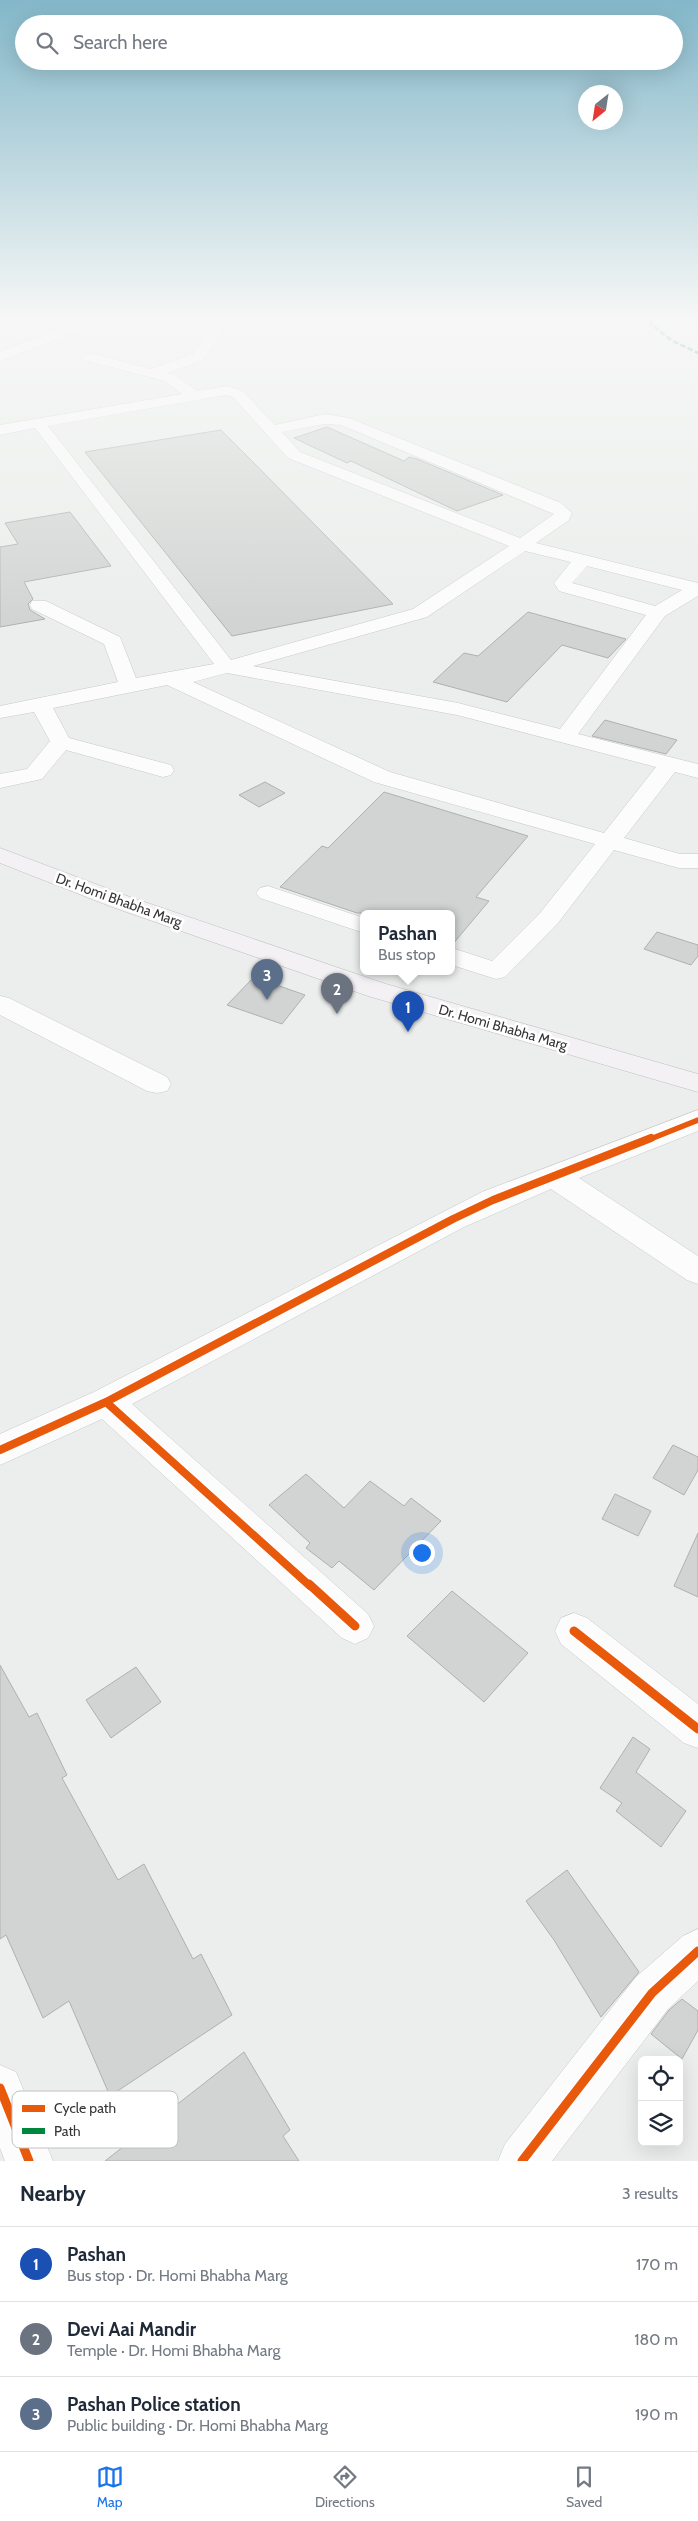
<!DOCTYPE html>
<html lang="en">
<head>
<meta charset="utf-8">
<style>
  :root { --surface:#fff; --page:#f6f6f7; --text:#1f2937; --muted:#747a83; --line:#e0e1e3; --accent:#1a73e8 }
  body { margin:0; font-family:Cabin,sans-serif; background:var(--page); color:var(--text) }
  .controls { position:absolute; right:15px; bottom:15px; display:grid; overflow:hidden; border-radius:8px; box-shadow:0 5px 20px #0002 }
  .controls button { width:45px; height:45px; display:grid; place-items:center; padding:0; border:0; border-bottom:1px solid var(--line); background:var(--surface); color:var(--text); font:25px sans-serif }
  .compass { position:absolute; left:578px; top:85px; width:45px; height:45px; border-radius:50%; background:var(--surface); box-shadow:0 5px 20px #0002; rotate:210deg }
  .you { position:absolute; left:421px; top:1552px; width:18px; height:18px; margin:-12px; border:4px solid #fff; border-radius:50%; background:#1a73e8; box-shadow:0 0 0 8px #1a73e833 }
  .badge { display:grid; place-items:center; width:32px; height:32px; border-radius:50%; background:var(--accent); color:#fff; font-size:16px; font-weight:700 }
  .pin { position:absolute; translate:-50% -41px; filter:drop-shadow(0 1px 2px #0008) }
  .pin::after { content:''; position:absolute; top:26px; width:18px; height:15px; background:inherit; clip-path:polygon(0 0,100% 0,50% 100%) }
  .popup { position:absolute; left:360px; top:910px; width:95px; height:65px; box-sizing:border-box; display:grid; place-content:center; border-radius:8px; background:var(--surface); filter:drop-shadow(0 1px 4px #0005); font-size:16px; white-space:nowrap; color:var(--muted) }
  .popup b { font-size:19px; color:var(--text) }
  .popup::after { content:''; position:absolute; left:50%; top:100%; margin-left:-10px; border:10px solid transparent; border-top-color:var(--surface) }
  .list { margin:0; padding:0; list-style:none }
  h2 { display:flex; justify-content:space-between; align-items:center; height:65px; margin:0; padding:0 20px; font-size:21px }
  h2 small { font-size:16px; font-weight:400; color:var(--muted) }
  .list li { display:grid; grid-template-columns:32px 1fr auto; gap:15px; align-items:center; box-sizing:border-box; height:75px; padding:0 20px; border-top:1px solid var(--line) }
  .list b { display:block; font-size:19px; white-space:nowrap }
  .list p { margin:0; font-size:16px; white-space:nowrap; color:var(--muted) }
  .list em { font-size:16px; font-style:normal; color:var(--muted) }
  .icon { flex:none; width:28px; height:28px; fill:none; stroke:currentColor; stroke-width:2; stroke-linecap:round; stroke-linejoin:round }
  .map { position:relative; flex:none; width:698px; height:2161px; overflow:hidden }
  .search { position:absolute; background:var(--surface); box-shadow:0 5px 20px #0002; left:15px; right:15px; top:15px; height:55px; display:flex; align-items:center; gap:12px; box-sizing:border-box; padding:0 18px; border-radius:28px; color:var(--muted); font-size:19px }
  .sheet { height:290px; background:var(--surface) }
  nav { display:flex; justify-content:space-around; align-items:center; box-sizing:border-box; height:70px; border-top:1px solid var(--line); background:var(--surface); font-size:14px; color:var(--muted) }
  nav a { display:grid; justify-items:center; gap:2px }
  nav .on { color:var(--accent) }
  .map>svg:first-child { display:block }
  .building { fill:#d1d4d2; stroke:#aeb1b0 }
  .lines { fill:none; stroke-linecap:round; stroke-linejoin:round }
  .minor-casing { stroke:#c7c9c7; stroke-width:1 }
  .major-casing { stroke:#c1bcc3; stroke-width:1 }
  .minor { fill:#fcfcfc; fill-rule:evenodd }
  .major { fill:#f4f1f5; fill-rule:evenodd }
  .quiet { stroke:#00873e; stroke-width:2.5; stroke-dasharray:5.5 2.5; stroke-linecap:butt }
  .cycleway-far2-casing { stroke:#fff; stroke-width:9 }
  .cycleway-far1-casing { stroke:#fff; stroke-width:11 }
  .cycleway-casing { stroke:#fff; stroke-width:12 }
  .cycleway-far2 { stroke:#e8590c; stroke-width:5.5 }
  .cycleway-far1 { stroke:#e8590c; stroke-width:8 }
  .cycleway { stroke:#e8590c; stroke-width:9 }
  .labels { text-anchor:middle; stroke-width:5; stroke-linejoin:round; paint-order:stroke }
  .street-label { font-size:14px; fill:#343534; stroke:#fff }
  .key { fill:#fff; stroke:#c2c2c2; stroke-width:1 }
  .key-label { font-size:14px; fill:#343534 }
</style>
</head>
<body>
<div class="map">
<svg width="698" height="2161" viewBox="0 0 698 2161">
  <rect width="100%" height="100%" fill="#ebeeec"/>
  <path class="building" d="M327 427 404 461 409 457 417 459 503 495 457 511 351 461 347 463 294 438Z
    M221 430 249 458 393 604 232 636 85 452Z
    M70 512 111 566 24 582 33 599 28 604 30 610 45 619 0 627V547L18 544 5 523Z
    M528 612 626 639 608 658 562 645 507 702 433 682 464 653 478 656Z
    M605 720 677 740 666 754 592 736Z
    M265 782 285 793 259 807 239 795Z
    M384 792 528 836 476 897 489 901 452 945V913H357L280 887 322 846 328 848Z
    M657 932 698 945V956L691 965 644 949Z
    M254 977 305 995 282 1024 227 1005Z
    M673 1445 698 1457V1470L684 1495 653 1478Z
    M306 1474 344 1508 370 1481 404 1506 411 1498 441 1521 374 1590 339 1561 332 1568 306 1548 310 1543 269 1505Z
    M615 1494 651 1511 638 1536 602 1519Z
    M698 1533V1597L674 1586Z
    M452 1591 528 1653 484 1702 407 1636Z
    M0 1665 29 1717 37 1713 67 1775 62 1778 118 1880 144 1864 193 1959 201 1954 232 2015 110 2096 69 2001 43 2018 6 1935 0 1939Z
    M136 1667 161 1702 111 1738 86 1700Z
    M633 1737 650 1749 636 1772 686 1811 661 1847 616 1811 622 1803 600 1788Z
    M567 1870 639 1972 601 2017 554 1940 526 1901Z
    M682 1999 698 2011V2030L682 2059 651 2034 669 2010Z
    M244 2052 290 2130 283 2136 299 2161H105Z"/>
  <g class="lines">
    <defs>
      <path id="minor" d="M83 320H101L99 323 0 361V352Z
        M215 320H229L203 360 167 373 175 375 197 391 227 386 243 391 275 425 325 414 349 418 561 503 572 513 569 520 536 543 698 583V596L665 616 578 734 698 764V778L675 772 624 838 680 854H698V868H679L614 850 558 923 505 977 496 979 452 965V948L492 961 540 913 595 844 374 782 167 685 53 708 69 738 171 765 174 770 171 775 163 777 66 750 42 779 0 788V774L27 769 50 741 34 712 0 718V706L118 682 104 644 32 609 30 605 32 601H46L120 637 136 678 214 664 35 428 0 435V425L182 394 165 381 84 360 82 357 89 353 151 369 193 354ZM226 395 233 397 288 458 509 546 413 609 231 660 48 426ZM325 424 341 425 554 514 520 538 300 452 282 432ZM525 551 571 562 554 583 559 591 646 615 560 729 458 703 253 666 427 617ZM587 566 682 590 655 606 572 583ZM227 673 457 715 656 767 604 833 390 772 193 682Z
        M268 886 364 918V933L260 898 256 893 260 888Z
        M0 996 9 998 167 1077 171 1084 167 1091 157 1093 147 1091 0 1015Z
        M698 1110V1131L579 1178 698 1256V1284L687 1280 551 1189 464 1227 132 1404 368 1614 374 1626 368 1638 355 1644 342 1638 102 1419 0 1465V1434L94 1392 482 1192Z
        M574 1613 587 1618 698 1704V1748L684 1743 561 1644 555 1631 561 1618Z
        M698 1929V1981L668 2009 552 2161H498L505 2144 636 1977 683 1936Z
        M0 2065 16 2072 53 2161H5L0 2148Z"/>
      <path id="major" d="M0 848 130 897 386 984 698 1074V1092L368 996 112 907 0 863Z"/>
    </defs>
    <use href="#minor" class="minor-casing"/>
    <use href="#major" class="major-casing"/>
    <use href="#minor" class="minor"/>
    <use href="#major" class="major"/>
    <path class="quiet" d="M651 320V324L671 340 698 353"/>
    <defs>
      <path id="cycleway-far2" d="M648 1140 698 1120"/>
      <path id="cycleway-far1" d="M106 1402 310 1586
        M0 1450 106 1402 453 1219 493 1200 651 1138"/>
      <path id="cycleway" d="M309 1584 355 1626
        M574 1631 698 1729
        M0 2088 29 2161
        M522 2161 652 1993 698 1951"/>
    </defs>
    <use href="#cycleway-far2" class="cycleway-far2-casing"/>
    <use href="#cycleway-far1" class="cycleway-far1-casing"/>
    <use href="#cycleway" class="cycleway-casing"/>
    <use href="#cycleway-far2" class="cycleway-far2"/>
    <use href="#cycleway-far1" class="cycleway-far1"/>
    <use href="#cycleway" class="cycleway"/>
  </g>
  <linearGradient id="sky" x2="0" y2="1"><stop stop-color="#83b7c9"/><stop offset="0.51" stop-color="#f6f7f6"/><stop offset="1" stop-color="#f6f7f6" stop-opacity="0"/></linearGradient>
  <rect width="698" height="622" fill="url(#sky)"/>
  <g class="labels">
    <g class="street-label">
      <text transform="translate(119 900) rotate(20)" y="5">Dr. Homi Bhabha Marg</text>
      <text transform="translate(503 1027) rotate(16)" y="5">Dr. Homi Bhabha Marg</text>
    </g>
  </g>
  <rect x="12" y="2091" width="166" height="57" rx="8" class="key"/>
  <rect x="22" y="2105" width="23" height="7" fill="#e8590c"/>
  <rect x="22" y="2128" width="23" height="6" fill="#00873e"/>
  <g class="key-label">
    <text x="54" y="2113">Cycle path</text>
    <text x="54" y="2136">Path</text>
  </g>
</svg>
<div class="controls">
<button><svg class="icon" aria-label="locate" viewBox="0 0 24 24"><circle cx="12" cy="12" r="6"/><path d="M12 2v4M12 18v4M2 12h4M18 12h4"/></svg></button>
<button><svg class="icon" aria-label="layers" viewBox="0 0 24 24"><path d="M12 4l9 5-9 5-9-5zM3 14l9 5 9-5"/></svg></button>
</div>
<svg class="compass" viewBox="-18 -18 36 36"><path d="M0-13l5 13h-10z" fill="#e53935"/><path d="M0 13l5-13h-10z" fill="#747a83"/></svg>
<div class="you"></div>
<div class="pin badge" style="left:408px;top:1032px;background:#1a4fb4">1</div>
<div class="popup"><b>Pashan</b>Bus stop</div>
<div class="pin badge" style="left:337px;top:1014px;background:#6b7280">2</div>
<div class="pin badge" style="left:267px;top:1000px;background:#5c6f8a">3</div>
<div class="search"><svg class="icon" aria-label="search" viewBox="0 0 24 24"><circle cx="10" cy="10" r="6"/><path d="M15 15l6 6"/></svg>Search here</div>
</div>
<section class="sheet">
<h2>Nearby<small>3 results</small></h2>
<ul class="list">
<li><span class="badge" style="background:#1a4fb4">1</span><div><b>Pashan</b><p>Bus stop · Dr. Homi Bhabha Marg</p></div><em>170 m</em></li>
<li><span class="badge" style="background:#6b7280">2</span><div><b>Devi Aai Mandir</b><p>Temple · Dr. Homi Bhabha Marg</p></div><em>180 m</em></li>
<li><span class="badge" style="background:#5c6f8a">3</span><div><b>Pashan Police station</b><p>Public building · Dr. Homi Bhabha Marg</p></div><em>190 m</em></li>
</ul>
</section>
<nav>
<a class="on"><svg class="icon" aria-label="map" viewBox="0 0 24 24"><path d="M3 6l6-2 6 2 6-2v14l-6 2-6-2-6 2zM9 4v14M15 6v14"/></svg>Map</a>
<a><svg class="icon" aria-label="directions" viewBox="0 0 24 24"><path d="M12 3l9 9-9 9-9-9zM9 14v-3h6M13 9l2 2-2 2"/></svg>Directions</a>
<a><svg class="icon" aria-label="saved" viewBox="0 0 24 24"><path d="M7 4h10v16l-5-4-5 4z"/></svg>Saved</a>
</nav>
</body>
</html>
